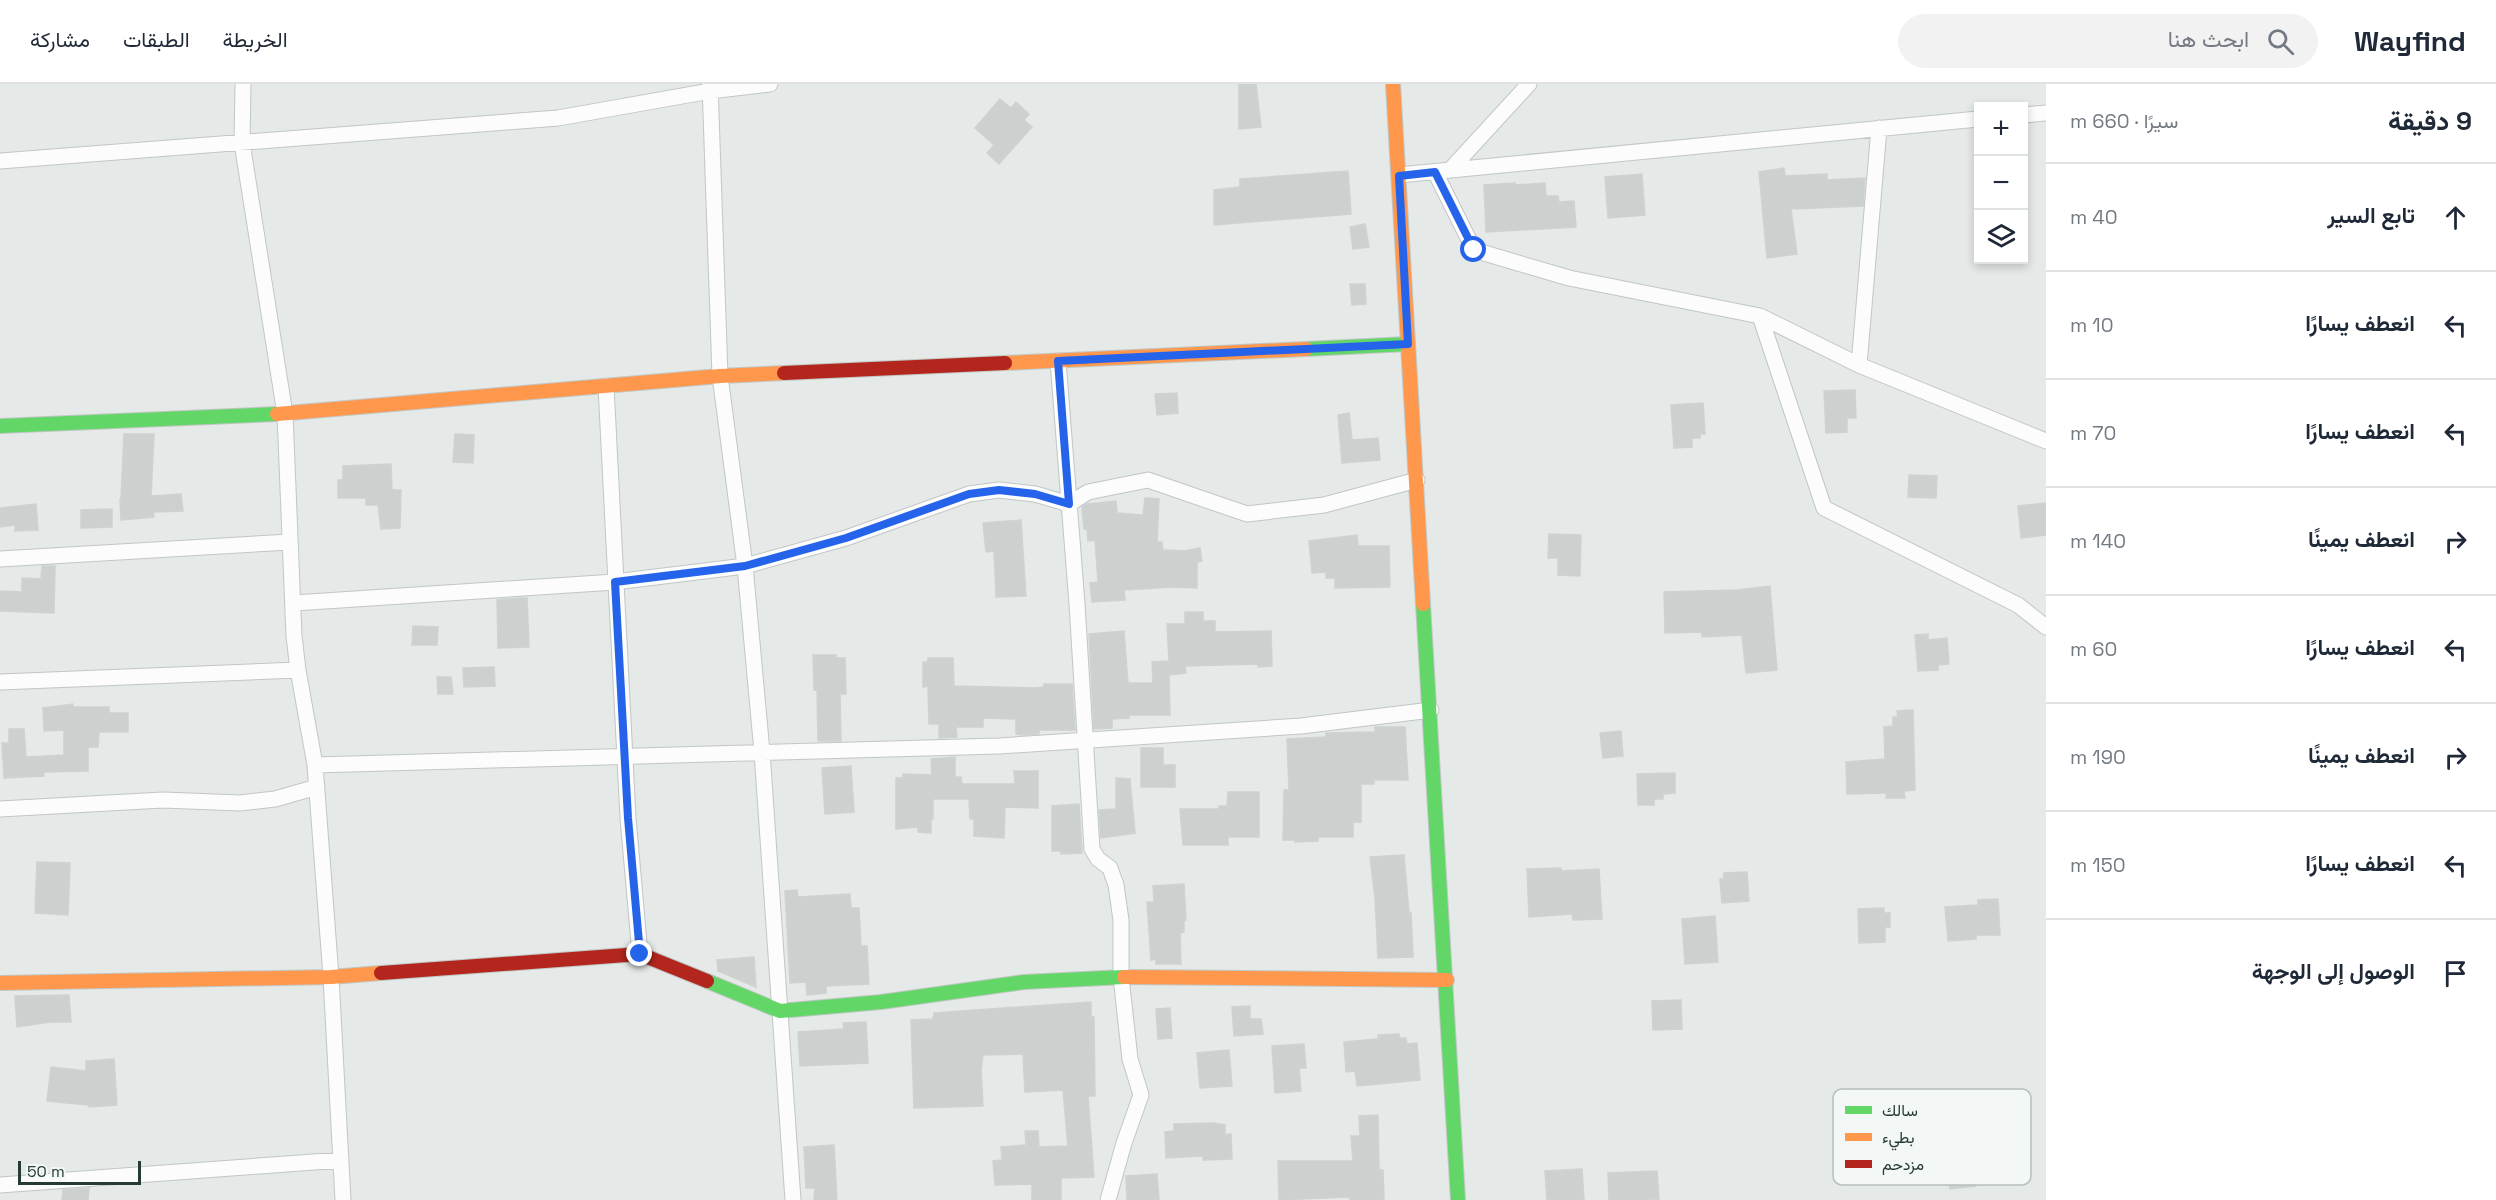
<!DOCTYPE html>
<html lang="ar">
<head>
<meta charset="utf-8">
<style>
  :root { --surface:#fff; --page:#f2f2f3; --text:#1f2937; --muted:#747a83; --line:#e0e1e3 }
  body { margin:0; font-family:"Space Grotesk",Vazirmatn,sans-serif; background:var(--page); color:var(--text); direction:rtl }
  .controls { position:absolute; right:18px; top:18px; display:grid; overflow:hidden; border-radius:0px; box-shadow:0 3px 9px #0003 }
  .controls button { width:54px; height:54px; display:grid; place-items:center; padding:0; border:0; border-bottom:2px solid var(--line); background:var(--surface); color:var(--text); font:30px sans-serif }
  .scale { position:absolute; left:18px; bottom:15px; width:123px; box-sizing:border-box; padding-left:6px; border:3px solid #253b34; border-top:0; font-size:16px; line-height:21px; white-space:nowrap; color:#253b34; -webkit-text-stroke:4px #f3f8f6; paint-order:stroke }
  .stop { position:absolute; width:18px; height:18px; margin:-14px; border:4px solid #2563eb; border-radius:50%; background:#fff }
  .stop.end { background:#2563eb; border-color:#fff; box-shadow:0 2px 6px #0008 }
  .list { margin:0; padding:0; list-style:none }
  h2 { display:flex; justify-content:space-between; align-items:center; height:78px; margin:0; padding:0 24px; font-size:26px }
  h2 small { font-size:20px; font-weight:400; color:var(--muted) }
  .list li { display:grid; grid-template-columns:39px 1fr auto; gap:18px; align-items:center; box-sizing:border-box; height:108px; padding:0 24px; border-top:2px solid var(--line) }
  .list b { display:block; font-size:22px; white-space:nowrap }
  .list em { font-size:20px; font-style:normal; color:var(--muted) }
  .icon { flex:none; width:33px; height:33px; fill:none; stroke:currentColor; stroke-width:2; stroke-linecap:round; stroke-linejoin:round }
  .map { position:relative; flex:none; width:2046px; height:1116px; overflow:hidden; direction:ltr }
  header { display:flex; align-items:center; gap:36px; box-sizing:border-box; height:84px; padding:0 30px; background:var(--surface); border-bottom:2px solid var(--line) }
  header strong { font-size:28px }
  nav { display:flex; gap:33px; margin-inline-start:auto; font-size:21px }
  .search { width:420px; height:54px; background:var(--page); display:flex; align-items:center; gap:15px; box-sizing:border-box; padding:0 21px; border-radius:33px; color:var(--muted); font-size:22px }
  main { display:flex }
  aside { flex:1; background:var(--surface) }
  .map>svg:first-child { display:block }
  .building { fill:#ccd1cf; stroke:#ced2d0; stroke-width:1.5 }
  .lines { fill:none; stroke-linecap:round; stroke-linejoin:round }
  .street-casing { stroke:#c2c6c4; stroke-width:17 }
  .fast-casing { stroke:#c1c7c4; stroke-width:16 }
  .slow-casing { stroke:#c1c7c4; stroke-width:16 }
  .jam-casing { stroke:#c1c7c4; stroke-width:16 }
  .street { stroke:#fbfcfb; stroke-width:15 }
  .fast { stroke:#63d668; stroke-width:14 }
  .slow { stroke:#ff974d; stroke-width:14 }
  .jam { stroke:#b3261e; stroke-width:14 }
  .route { stroke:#2563eb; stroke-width:8 }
  .key { fill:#f3f8f6; stroke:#b5bfbc; stroke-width:1.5 }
  .key-label { font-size:16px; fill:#253b34 }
</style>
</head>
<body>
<header>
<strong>Wayfind</strong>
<div class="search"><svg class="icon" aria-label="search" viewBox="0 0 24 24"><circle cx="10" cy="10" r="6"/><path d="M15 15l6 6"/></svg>ابحث هنا</div>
<nav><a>الخريطة</a><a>الطبقات</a><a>مشاركة</a></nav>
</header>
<main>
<aside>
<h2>9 دقيقة<small>سيرًا · 660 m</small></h2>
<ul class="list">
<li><svg class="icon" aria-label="ahead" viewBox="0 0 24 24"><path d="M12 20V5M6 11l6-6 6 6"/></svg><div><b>تابع السير</b></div><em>40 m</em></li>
<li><svg class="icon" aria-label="left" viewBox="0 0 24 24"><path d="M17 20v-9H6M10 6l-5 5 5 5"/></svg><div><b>انعطف يسارًا</b></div><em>10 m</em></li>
<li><svg class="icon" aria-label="left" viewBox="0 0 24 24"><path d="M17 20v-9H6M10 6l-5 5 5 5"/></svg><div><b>انعطف يسارًا</b></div><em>70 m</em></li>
<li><svg class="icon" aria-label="right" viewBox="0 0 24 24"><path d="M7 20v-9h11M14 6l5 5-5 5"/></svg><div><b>انعطف يمينًا</b></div><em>140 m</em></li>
<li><svg class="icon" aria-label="left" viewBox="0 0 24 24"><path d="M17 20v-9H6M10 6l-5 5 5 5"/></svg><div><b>انعطف يسارًا</b></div><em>60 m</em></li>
<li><svg class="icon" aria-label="right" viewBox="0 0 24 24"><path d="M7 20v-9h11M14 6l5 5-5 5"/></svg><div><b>انعطف يمينًا</b></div><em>190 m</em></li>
<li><svg class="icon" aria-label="left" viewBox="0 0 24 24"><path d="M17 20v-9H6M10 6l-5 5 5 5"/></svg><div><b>انعطف يسارًا</b></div><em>150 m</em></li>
<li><svg class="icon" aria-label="arrive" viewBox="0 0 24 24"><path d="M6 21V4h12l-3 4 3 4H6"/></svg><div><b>الوصول إلى الوجهة</b></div></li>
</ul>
</aside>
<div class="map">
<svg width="2046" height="1116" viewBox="0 0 2046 1116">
  <rect width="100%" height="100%" fill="#e5e9e7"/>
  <path class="building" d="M1239 0H1256L1261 43 1239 45Z
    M1000 15 1011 24 1016 18 1029 30 1024 36 1032 43 999 80 987 69 994 61 975 44Z
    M1784 84 1785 92 1827 90V96L1865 94 1863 122 1791 125 1797 170 1767 174 1759 88Z
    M1348 87 1351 130 1214 141V106L1240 103V95Z
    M1642 90 1645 131 1608 134 1605 93Z
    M1515 99V101L1545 99 1546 112H1558L1559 118 1574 117 1576 143 1486 148 1484 101Z
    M1365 140 1369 163 1353 165 1350 143Z
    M1350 200H1365L1366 220 1352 221Z
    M1855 306 1856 334H1847V348L1826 349 1824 307Z
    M1177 309 1178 329 1157 331 1155 310Z
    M1703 319 1705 350H1700V354H1692V363L1674 364 1671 321Z
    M1349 329 1352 356 1378 354 1380 376 1342 379 1338 331Z
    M124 350H154L151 412 181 410 183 427 153 428 154 433 121 436 120 415 121 414Z
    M455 350 474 351 473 379 453 378Z
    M391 380 392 406H401L400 444 381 445 378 421H366V414H338V396H343V382Z
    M1909 391 1937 392 1936 414 1908 413Z
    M1145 414 1159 415 1157 458H1162L1163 466 1185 467 1200 464 1202 477 1197 478V504L1173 503 1124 506 1125 516 1092 518 1090 499 1098 498 1095 456 1088 457 1087 445H1084L1082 423 1087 420 1116 417 1117 429 1143 431Z
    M2046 419V451L2021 454 2018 422Z
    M36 420 38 446 15 447V441L0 443V424Z
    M112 425V443L81 444V426Z
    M1021 436 1026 512 996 513 994 467 986 468 983 439Z
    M1549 450 1581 451 1580 492 1558 491V474H1548Z
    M1357 451 1358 462H1389L1390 503 1335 504V494H1326V488L1312 489 1309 457Z
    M42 482H55L54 529 0 527V507L22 508V494L41 495Z
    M1770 502 1777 586 1746 589 1742 551 1702 553V548L1665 549 1664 508 1737 506Z
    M520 514H527L529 563 498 564 497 516Z
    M1185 528H1203V537H1215V548L1271 547 1272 582 1258 583V580L1185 582 1186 589 1169 591 1170 631H1129V634L1112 635V644L1094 645 1089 550 1124 547 1128 599H1153L1152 578 1169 577 1167 540H1185Z
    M413 542 438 543 437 561H412Z
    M1928 550V556L1947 554 1949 580 1938 581V586L1918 587 1915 551Z
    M813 571H836V574H845L846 610H840L841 657H818L817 605 814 606Z
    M928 574H953L954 602 1035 604 1044 603V600H1072L1075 646H1039V650L1021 651 1016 650V635L983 634V643H956L957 653 939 654V640H929L928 602 923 603V578H928Z
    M494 583 495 602 464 603 463 584Z
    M437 593H451L453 610H438Z
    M73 620V623H109V629H128V648H99L98 663H88V687L43 688 44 692 4 694 2 659H9V645H24L26 673 64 671V646L44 647 43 624Z
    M1913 626 1915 706 1904 707 1905 714H1886L1887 709 1847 710 1846 678 1885 675 1884 643 1893 642V633H1898L1897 627Z
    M1375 643H1405L1408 696H1374V700H1361V738H1353V753H1318V757L1295 758V756H1283L1284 706H1289L1287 655 1326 653V649L1375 648Z
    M1621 647 1623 672 1603 674 1600 649Z
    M1141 664H1163V681H1175V703H1141Z
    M955 673V693H961L962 700H1015L1014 687H1038V724L1005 723 1004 754 974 752V735H970L969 715H933V735H931V749L918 748V743L896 745V694H903V690L932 691 931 675Z
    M851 682 854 728 825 730 822 684Z
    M1675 689V709L1663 710V715H1654V721H1638L1637 690Z
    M1116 694 1130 695 1135 749 1101 754 1099 726 1116 725Z
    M1228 708H1259V753H1228V761H1183L1180 725H1219V722H1227Z
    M1079 720 1082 769 1061 770V767H1052V722Z
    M1404 771 1409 829H1411L1413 873 1378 874 1375 814 1370 773Z
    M37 778 70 779 68 831 35 829Z
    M1561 784V787L1599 785 1602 835 1573 836 1572 830 1529 833 1527 785Z
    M1747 788 1749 817 1722 819 1720 795H1724V789Z
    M1184 800 1186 836H1184V848L1180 849 1181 880H1156V875L1151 876 1147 818H1154L1153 802Z
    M797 806 798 813 850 810 851 824H859L861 862H867L869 900 826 902V909L807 911 806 898 790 899 785 807Z
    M1998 815 2000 851H1976V855L1948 857 1945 823 1978 821V816Z
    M1884 824V829H1890V843H1885V858L1859 859 1858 825Z
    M1715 832 1718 878 1685 880 1682 835Z
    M754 873 756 903 718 887 717 876Z
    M69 911 71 938H50L17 943 15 912Z
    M1681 916 1682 945 1653 946 1652 917Z
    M1091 918V933H1094L1095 1012H1088L1094 1093 1061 1094V1116H1032V1100L995 1101 993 1077 1002 1076 1001 1063 1026 1061 1025 1047H1038L1039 1063 1068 1062 1063 1006 1025 1008 1023 970 983 971 981 985 983 1022 914 1024 911 936 933 935 934 929Z
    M1250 922V935H1261L1263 950 1234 952 1232 923Z
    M1170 924 1172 954 1158 955 1156 925Z
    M866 938 868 979 800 982 798 948 844 945 843 939Z
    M1399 950V954H1406L1407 960 1417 959 1420 996 1357 1002 1355 987 1346 988 1344 958 1378 955V951Z
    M1304 960 1306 984H1299L1301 1007 1275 1009 1272 962Z
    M1229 966 1232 1002 1200 1004 1197 969Z
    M114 975 117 1021 89 1023V1021L47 1017 51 983 86 987V977Z
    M1378 1031 1379 1086H1383L1384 1116H1350L1349 1113 1279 1116 1278 1077H1353L1351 1052H1360L1359 1032Z
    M1213 1039 1225 1041V1051L1231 1050 1232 1075 1203 1076V1072L1166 1074 1165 1048 1174 1047V1040Z
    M834 1061 837 1116H814L815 1104H806L804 1063Z
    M1972 1064 1976 1102 1950 1105 1945 1067Z
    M1582 1085 1584 1116H1547L1545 1087Z
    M1657 1087 1659 1115 1609 1116 1608 1089Z
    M1157 1090 1159 1116H1127L1126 1092Z
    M89 1104 88 1116H62L63 1106Z"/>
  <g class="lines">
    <defs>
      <path id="street" d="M243 0 242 59 285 330 294 552 298 586 315 681 331 893 343 1116
        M710 0 720 292 745 482 762 668 793 1116
        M2024 31 2046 29
        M0 77 558 34 710 7 770 0
        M1450 86 1529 0
        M1435 88 1474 166 1569 194 1760 232 1859 281 2046 357
        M1399 91 1978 35
        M1760 232 1824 424 2018 521 2046 543
        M1058 277 1077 520 1092 765 1098 775 1110 784 1116 801 1121 836V893L1130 975 1141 1011 1124 1059 1108 1116
        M1859 281 1879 44
        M606 302 628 734 640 870
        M0 475 290 458
        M294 519 615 498 745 482 846 454 969 410 999 406 1035 410 1069 420 1088 408 1148 396 1247 430 1324 421 1417 396
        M0 598 298 586
        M315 681 999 662 1301 642 1431 626
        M0 725 163 716 240 719 275 715 317 703
        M0 1101 341 1076"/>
      <path id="fast" d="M1306 265 1408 260
        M0 342 277 330
        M1423 520 1458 1116
        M707 897 780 927 881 918 1024 898 1124 893"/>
      <path id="slow" d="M1393 0 1423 520
        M1005 279 1306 265
        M277 330 720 292 784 289
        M1124 893 1447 896
        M0 899 331 893 381 889"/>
      <path id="jam" d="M784 289 1005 279
        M381 889 640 870 707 897"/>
    </defs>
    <use href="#street" class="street-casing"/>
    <use href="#fast" class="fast-casing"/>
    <use href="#slow" class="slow-casing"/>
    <use href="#jam" class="jam-casing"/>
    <use href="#street" class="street"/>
    <use href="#fast" class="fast"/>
    <use href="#slow" class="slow"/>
    <use href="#jam" class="jam"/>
  </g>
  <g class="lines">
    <path class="route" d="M640 870 628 734 615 498 745 482 846 454 969 410 999 406 1035 410 1069 420 1058 277 1408 260 1399 92 1435 88 1474 166"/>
  </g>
  <rect x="1833" y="1005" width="198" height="96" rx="9" class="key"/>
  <rect x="1845" y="1022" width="27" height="8" fill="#63d668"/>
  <rect x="1845" y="1049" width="27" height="8" fill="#ff974d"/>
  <rect x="1845" y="1076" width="27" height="8" fill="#b3261e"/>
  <g class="key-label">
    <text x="1882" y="1032">سالك</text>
    <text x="1882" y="1059">بطيء</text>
    <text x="1882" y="1086">مزدحم</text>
  </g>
</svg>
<div class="controls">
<button>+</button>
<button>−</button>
<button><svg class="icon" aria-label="layers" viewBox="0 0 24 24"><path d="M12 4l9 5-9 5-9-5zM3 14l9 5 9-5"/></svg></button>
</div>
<div class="scale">50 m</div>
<div class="stop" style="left:1474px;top:166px"></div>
<div class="stop end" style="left:640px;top:870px"></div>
</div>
</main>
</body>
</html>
